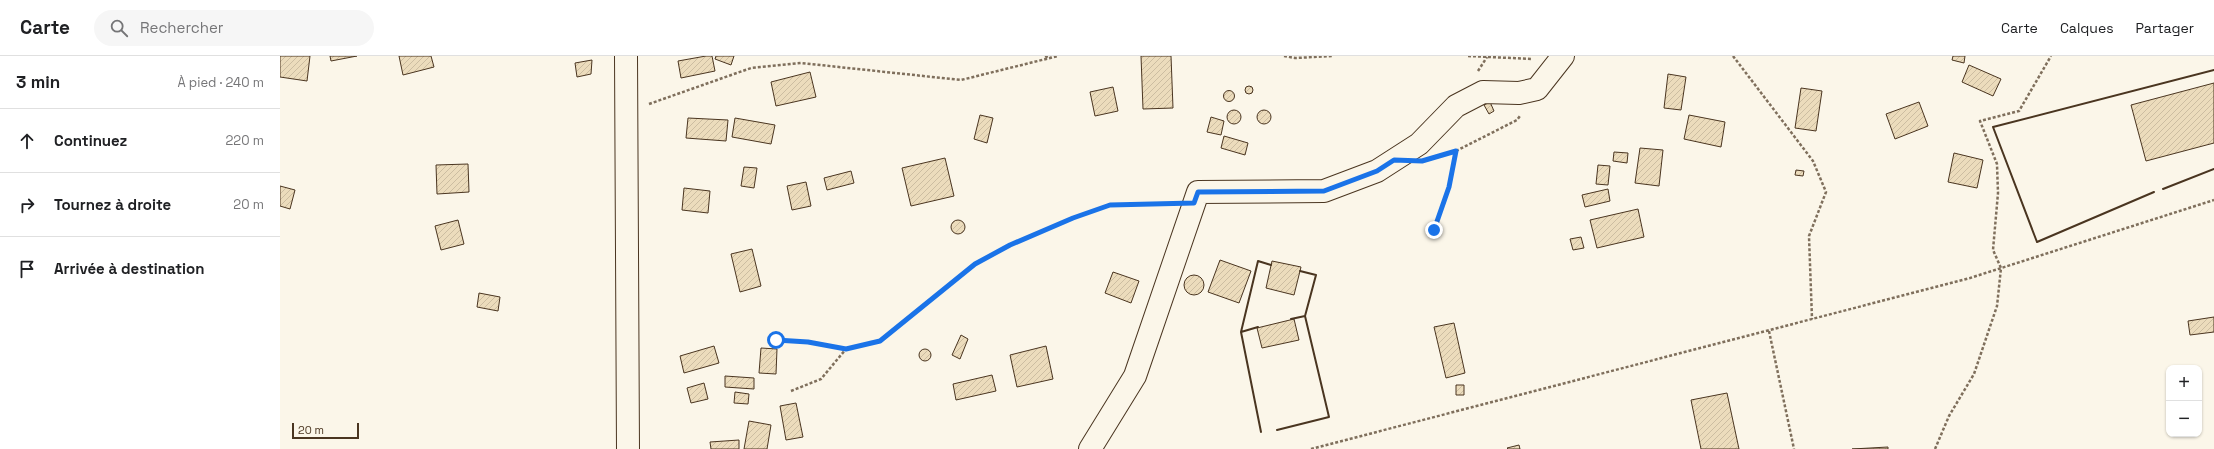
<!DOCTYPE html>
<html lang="fr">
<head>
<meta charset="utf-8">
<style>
  :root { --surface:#fff; --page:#f6f6f6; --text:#202124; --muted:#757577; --line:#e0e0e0 }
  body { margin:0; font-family:"Space Grotesk",sans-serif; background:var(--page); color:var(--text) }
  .controls { position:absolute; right:12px; bottom:12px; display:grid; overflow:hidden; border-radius:8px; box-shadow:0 1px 3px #0004 }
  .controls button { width:36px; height:36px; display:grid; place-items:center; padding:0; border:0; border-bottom:1px solid var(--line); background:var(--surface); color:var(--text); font:20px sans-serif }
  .scale { position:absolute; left:12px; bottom:10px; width:67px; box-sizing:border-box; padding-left:4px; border:2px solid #4a3520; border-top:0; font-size:11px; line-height:14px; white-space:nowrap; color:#4a3520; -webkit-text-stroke:3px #fbf6e9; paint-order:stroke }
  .stop { position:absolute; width:12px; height:12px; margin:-9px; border:3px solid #1a73e8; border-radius:50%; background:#fff }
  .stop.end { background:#1a73e8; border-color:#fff; box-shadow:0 1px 4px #0008 }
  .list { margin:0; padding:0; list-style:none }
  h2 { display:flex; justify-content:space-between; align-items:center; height:52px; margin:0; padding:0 16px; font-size:17px }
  h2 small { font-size:13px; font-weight:400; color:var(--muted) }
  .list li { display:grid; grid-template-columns:26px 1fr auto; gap:12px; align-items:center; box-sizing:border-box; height:64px; padding:0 16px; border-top:1px solid var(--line) }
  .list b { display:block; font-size:15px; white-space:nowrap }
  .list em { font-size:13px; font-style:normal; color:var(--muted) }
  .icon { flex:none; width:22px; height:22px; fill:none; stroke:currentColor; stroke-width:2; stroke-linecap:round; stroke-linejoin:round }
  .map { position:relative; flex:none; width:1934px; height:393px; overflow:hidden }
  header { display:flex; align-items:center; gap:24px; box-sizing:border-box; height:56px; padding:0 20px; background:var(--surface); border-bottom:1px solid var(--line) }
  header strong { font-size:19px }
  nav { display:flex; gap:22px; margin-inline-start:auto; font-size:14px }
  .search { width:280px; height:36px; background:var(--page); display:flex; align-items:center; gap:10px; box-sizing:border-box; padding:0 14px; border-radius:22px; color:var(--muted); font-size:15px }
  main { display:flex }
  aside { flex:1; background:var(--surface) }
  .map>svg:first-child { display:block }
  .building { fill:url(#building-hatch); stroke:#4a3520 }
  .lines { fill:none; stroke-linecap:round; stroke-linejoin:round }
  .minor-casing { stroke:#4a3520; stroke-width:24 }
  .path { stroke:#7f6f5c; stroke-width:2.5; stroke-dasharray:3 2; stroke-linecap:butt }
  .minor { stroke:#fbf6e9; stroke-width:22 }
  .wall { stroke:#4a3520; stroke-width:2 }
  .route { stroke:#1a73e8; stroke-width:5 }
</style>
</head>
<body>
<header>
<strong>Carte</strong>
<div class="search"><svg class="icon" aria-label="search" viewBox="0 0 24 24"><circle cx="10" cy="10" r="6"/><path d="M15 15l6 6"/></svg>Rechercher</div>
<nav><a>Carte</a><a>Calques</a><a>Partager</a></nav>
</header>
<main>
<aside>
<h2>3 min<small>À pied · 240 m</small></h2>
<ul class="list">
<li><svg class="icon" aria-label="ahead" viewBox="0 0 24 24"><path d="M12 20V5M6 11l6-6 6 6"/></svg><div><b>Continuez</b></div><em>220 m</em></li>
<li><svg class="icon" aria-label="right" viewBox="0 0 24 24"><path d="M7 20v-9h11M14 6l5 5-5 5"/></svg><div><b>Tournez à droite</b></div><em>20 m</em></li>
<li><svg class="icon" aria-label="arrive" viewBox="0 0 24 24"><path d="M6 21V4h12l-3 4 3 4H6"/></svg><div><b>Arrivée à destination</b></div></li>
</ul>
</aside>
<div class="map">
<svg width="1934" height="393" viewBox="0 0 1934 393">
  <defs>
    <pattern id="building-hatch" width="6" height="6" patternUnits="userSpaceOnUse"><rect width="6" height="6" fill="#ecdcbc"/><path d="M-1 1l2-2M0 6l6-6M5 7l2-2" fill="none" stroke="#ccbda1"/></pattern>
  </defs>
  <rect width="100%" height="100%" fill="#fbf6e9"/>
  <path class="building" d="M0 0H30L27 25 0 21Z
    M50 0H77L51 5Z
    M119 0H151L154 11 123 19Z
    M426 0H432L435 15 401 22 398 5Z
    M436 0H454L451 9 435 3Z
    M861 0H891L893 52 863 53Z
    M1673 0H1685L1684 7 1672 4Z
    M312 4 311 18 297 21 295 7Z
    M1689 9 1721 23 1713 40 1682 26Z
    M530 16 536 41 496 50 491 26Z
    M1388 18 1406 21 1401 54 1384 52Z
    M1934 27V87L1866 105 1851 49Z
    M965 34a4 4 0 1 1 8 0a4 4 0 1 1-8 0Z
    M833 31 838 55 815 60 810 36Z
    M1521 32 1542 35 1536 75 1515 72Z
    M943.5 40a5.5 5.5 0 1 1 11 0a5.5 5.5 0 1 1-11 0Z
    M1210 46 1214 55 1209 58 1204 49Z
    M1639 46 1648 70 1615 83 1606 58Z
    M947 61a7 7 0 1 1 14 0a7 7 0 1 1-14 0Z
    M977 61a7 7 0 1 1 14 0a7 7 0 1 1-14 0Z
    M700 59 713 62 707 87 694 83Z
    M1409 59 1445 66 1441 91 1404 83Z
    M931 61 944 65 941 79 927 76Z
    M408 62 448 64 446 85 406 82Z
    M455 62 495 69 491 88 452 81Z
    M944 80 968 87 965 99 941 92Z
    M1360 92 1383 94 1379 130 1355 127Z
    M1334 96 1348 97 1347 107 1333 105Z
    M1674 97 1703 104 1697 132 1668 126Z
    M665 102 674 140 631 150 622 112Z
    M188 108 189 136 157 138 156 109Z
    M1318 109 1330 110 1328 129 1316 128Z
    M464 111 477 112 474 132 461 130Z
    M1516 114 1524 115 1523 120 1515 119Z
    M571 115 574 127 547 134 544 122Z
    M526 126 531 150 512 154 507 130Z
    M0 130 15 134 10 153 0 150Z
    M404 132 430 135 428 157 402 154Z
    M1328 133 1330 145 1305 151 1302 139Z
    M1358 153 1364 181 1317 192 1310 164Z
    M178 164 184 188 161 194 155 170Z
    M671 171a7 7 0 1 1 14 0a7 7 0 1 1-14 0Z
    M1301 181 1304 192 1293 194 1290 183Z
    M472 193 481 230 460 236 451 198Z
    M940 204 971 215 959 247 928 236Z
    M992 205 1021 211 1014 239 986 232Z
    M833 216 859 225 851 247 825 237Z
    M904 229a10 10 0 1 1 20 0a10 10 0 1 1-20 0Z
    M199 237 220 241 218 255 197 251Z
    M1934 261V276L1910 279 1908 265Z
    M1014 263 1019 284 982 292 977 272Z
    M1174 267 1185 317 1166 322 1154 271Z
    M681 279 688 283 680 303 672 299Z
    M434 290 439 307 404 317 400 300Z
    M766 290 773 323 737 331 730 299Z
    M481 292 497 293 496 318 479 317Z
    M639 299a6 6 0 1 1 12 0a6 6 0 1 1-12 0Z
    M712 319 716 335 676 344 673 328Z
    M445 320 474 322V333L445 331Z
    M424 327 428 343 411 347 407 332Z
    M1176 329H1184V339H1176Z
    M455 336 469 338 468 348 454 347Z
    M1447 337 1459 393H1421L1411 344Z
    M516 347 523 381 506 384 500 350Z
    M469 365 491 369 487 393H464Z
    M459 384V393H431L430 386Z
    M1239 389 1240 393H1228L1227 392Z
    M1608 391V393H1572Z"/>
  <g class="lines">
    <defs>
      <path id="minor" d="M346 0 348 393
        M810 393 855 320 918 136 1044 135 1097 115 1139 88 1176 50 1203 36 1239 37 1257 33 1283 0"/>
    </defs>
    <use href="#minor" class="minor-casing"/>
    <path class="path" d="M765 0 771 2
      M1004 0 1015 2 1053 0
      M1188 0 1252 3
      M1453 0 1533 105 1546 136 1529 180 1532 263
      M1198 15 1207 1
      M369 48 471 12 521 7 681 24 778 0
      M1176 95 1237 64 1240 60
      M1154 174 1169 131 1176 95 1160 100
      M1489 275 1514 393
      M496 284 528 286 566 293 600 285 695 208 730 189 793 162 829 149 890 148
      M511 335 541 323 566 293
      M1031 393 1690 222 1934 144
      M1655 393 1669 360 1694 318 1717 250 1721 212 1713 194 1718 137 1717 108 1700 65 1739 55 1771 0"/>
    <use href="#minor" class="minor"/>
    <path class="wall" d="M1883 133 1934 113
      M1874 136 1757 186 1713 71 1934 14
      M1020 215 1036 219 1025 260
      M961 276 978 271
      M997 374 1049 361 1025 260 1011 263
      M981 376 961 276 978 205 991 209"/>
  </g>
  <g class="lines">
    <path class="route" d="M496 284 528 286 566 293 600 285 695 208 730 189 793 162 830 149 914 147 918 136 1044 135 1097 115 1114 104 1142 105 1176 95 1169 131 1154 174"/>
  </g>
</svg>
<div class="controls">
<button>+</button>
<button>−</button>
</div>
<div class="scale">20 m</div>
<div class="stop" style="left:496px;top:284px"></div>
<div class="stop end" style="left:1154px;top:174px"></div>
</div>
</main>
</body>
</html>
